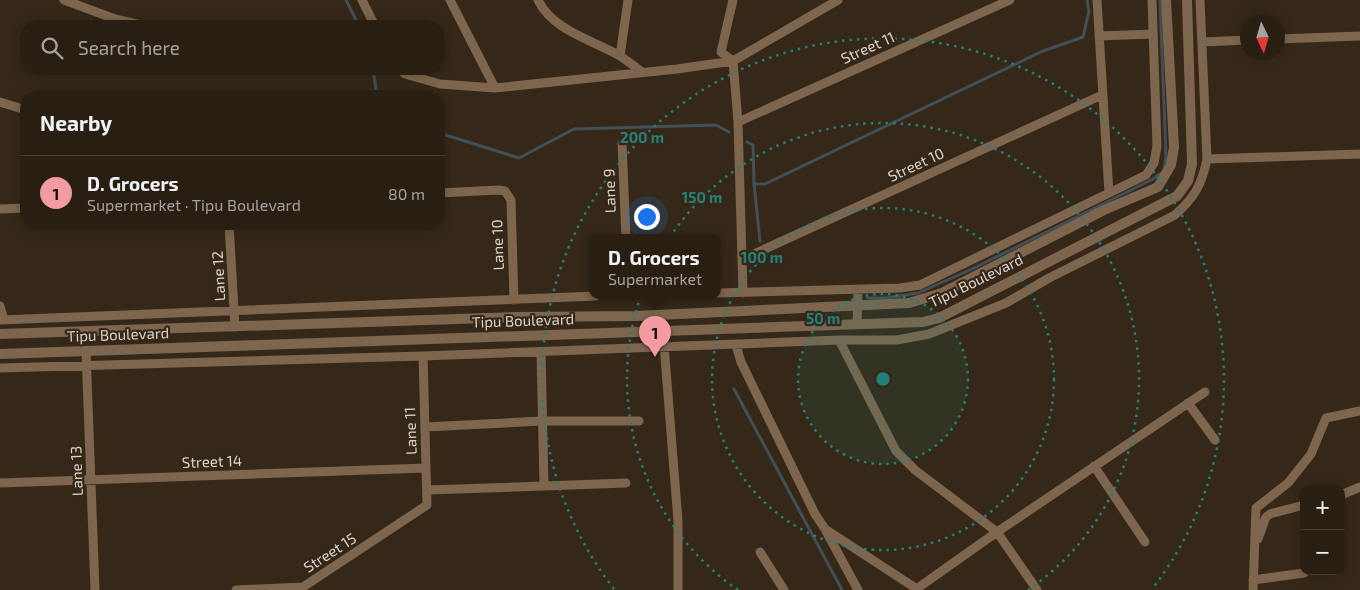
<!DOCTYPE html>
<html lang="en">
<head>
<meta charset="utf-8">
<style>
  :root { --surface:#281e12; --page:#30271b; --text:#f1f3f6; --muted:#a5a29f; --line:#443c32; --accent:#f49aa1 }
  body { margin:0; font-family:"Exo 2",sans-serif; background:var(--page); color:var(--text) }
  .controls { position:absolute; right:15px; bottom:15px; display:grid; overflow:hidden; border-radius:10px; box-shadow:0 2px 12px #0003 }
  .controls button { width:45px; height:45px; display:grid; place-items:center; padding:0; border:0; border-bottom:1px solid var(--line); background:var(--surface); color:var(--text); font:25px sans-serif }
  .compass { position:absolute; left:1240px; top:15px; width:45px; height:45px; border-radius:50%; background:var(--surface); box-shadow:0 2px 12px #0003; rotate:175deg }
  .you { position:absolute; left:646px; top:216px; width:18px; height:18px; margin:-12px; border:4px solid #fff; border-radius:50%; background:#1a73e8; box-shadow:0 0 0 8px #1a73e833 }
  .badge { display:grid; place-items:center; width:32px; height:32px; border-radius:50%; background:var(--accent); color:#111; font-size:16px; font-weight:700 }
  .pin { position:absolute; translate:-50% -41px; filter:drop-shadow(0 1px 2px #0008) }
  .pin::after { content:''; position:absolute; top:26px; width:18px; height:15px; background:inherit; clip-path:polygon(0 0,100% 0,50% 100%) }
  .popup { position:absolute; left:589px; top:234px; width:132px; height:65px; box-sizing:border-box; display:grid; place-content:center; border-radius:10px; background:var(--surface); filter:drop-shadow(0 1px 4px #0005); font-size:16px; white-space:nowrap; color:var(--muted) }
  .popup b { font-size:19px; color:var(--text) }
  .popup::after { content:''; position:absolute; left:50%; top:100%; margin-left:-10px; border:10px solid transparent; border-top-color:var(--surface) }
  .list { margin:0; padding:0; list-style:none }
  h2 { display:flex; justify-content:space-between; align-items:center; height:65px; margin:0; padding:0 20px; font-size:21px }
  h2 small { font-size:16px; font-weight:400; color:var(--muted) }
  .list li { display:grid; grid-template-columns:32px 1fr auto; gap:15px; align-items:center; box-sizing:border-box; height:75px; padding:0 20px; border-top:1px solid var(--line) }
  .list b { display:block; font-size:19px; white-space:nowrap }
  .list p { margin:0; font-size:16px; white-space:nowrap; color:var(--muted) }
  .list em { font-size:16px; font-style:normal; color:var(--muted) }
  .icon { flex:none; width:28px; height:28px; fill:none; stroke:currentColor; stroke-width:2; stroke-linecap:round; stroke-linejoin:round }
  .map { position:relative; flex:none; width:1360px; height:590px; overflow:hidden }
  .search { position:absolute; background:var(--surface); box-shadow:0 2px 12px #0003; left:20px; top:20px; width:425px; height:55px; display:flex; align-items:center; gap:12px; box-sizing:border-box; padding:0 18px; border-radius:20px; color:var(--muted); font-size:19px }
  .panel { position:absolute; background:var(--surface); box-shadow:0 2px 12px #0003; left:20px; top:90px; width:425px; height:140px; border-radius:20px }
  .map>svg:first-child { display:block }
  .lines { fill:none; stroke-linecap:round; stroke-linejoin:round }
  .stream { stroke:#424f57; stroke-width:3 }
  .minor { stroke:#7d664d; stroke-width:9 }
  .tertiary { stroke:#7d664d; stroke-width:10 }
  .ring { fill:none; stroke:#248077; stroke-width:2.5; stroke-dasharray:2.5 5 }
  .labels { text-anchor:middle; stroke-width:4.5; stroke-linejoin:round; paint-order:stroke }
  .street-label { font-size:15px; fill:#ddd5cb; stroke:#352818 }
  .centre { fill:#248077; stroke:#352818; stroke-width:2.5 }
  .ring-label { font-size:15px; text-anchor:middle; font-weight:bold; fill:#248077; stroke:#352818; stroke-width:4.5; stroke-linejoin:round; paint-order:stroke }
</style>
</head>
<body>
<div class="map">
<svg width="1360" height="590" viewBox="0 0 1360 590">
  <rect width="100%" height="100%" fill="#352818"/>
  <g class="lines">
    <path class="stream" d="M346 0 359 26
      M373 69 377 96
      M439 133 519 158 574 129 716 125 729 132
      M747 142 753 145 754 184 760 241
      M754 184H765L1043 51 1083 37 1089 11 1087 0
      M868 298H886L918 293 972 269 1153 179 1164 171 1166 156 1160 0
      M734 389 842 590"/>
    <path class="minor" d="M64 0 115 19 145 26
      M362 0 375 26
      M450 0 495 88
      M538 0C553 31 593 40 620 56 628 61 635 67 642 72
      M733 0 721 52 733 61 738 122 743 293
      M1097 0 1109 193
      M1099 36 1153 34
      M1278 39 1360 36
      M1202 42 1248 40
      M620 56 628 0
      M400 69 405 74 440 84 495 88 677 69 733 61 838 0
      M0 102 26 110
      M738 122 1010 0
      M622 143 626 238
      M1207 159 1360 154
      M439 193 498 190 505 191 511 200 514 300
      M0 209 26 208
      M229 224 235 327
      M743 259 1102 95
      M718 293 900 288 920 285 1146 175 1154 163 1157 146 1152 0
      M0 306 4 320
      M0 320 596 296
      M857 324 858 290
      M663 332 678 521V590
      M839 340 896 451 915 470 997 532 1037 590
      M736 345 741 362 815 514 825 529 917 589
      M86 351 95 590
      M541 352 544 486 626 483
      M0 368 423 356 839 340H897L929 334 1006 303 1049 278 1175 215C1195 197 1202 184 1207 159L1200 0
      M1188 403 1215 440
      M425 427 542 421H639
      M1094 466 1145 542
      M0 483 426 468
      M427 490 544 486
      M1341 495 1360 487
      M826 531 858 590
      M1258 539 1266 517 1270 514 1304 505
      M760 552 784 590
      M1253 580 1304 573
      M236 590 303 587 427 505 423 356
      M915 590 997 532 1205 392
      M1253 590 1256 508 1288 483 1311 454 1326 418 1360 411"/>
    <path class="tertiary" d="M0 334 517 317 636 316 909 303 942 293 1104 210 1158 187 1171 165 1174 147 1166 0
      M0 354 923 322 939 318 1177 196 1188 181 1192 164 1187 0"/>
  </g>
  <circle cx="883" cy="379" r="85" fill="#248077" fill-opacity=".12"/>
  <g class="ring">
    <circle cx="883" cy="379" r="85"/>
    <circle cx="883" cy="379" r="171"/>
    <path d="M738 590A256 256 0 1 1 1028 590"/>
    <path d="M614 589A341 341 0 1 1 1152 589"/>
  </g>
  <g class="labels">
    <g class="street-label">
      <text transform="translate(868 48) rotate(-24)" y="5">Street 11</text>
      <text transform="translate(916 165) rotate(-25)" y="5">Street 10</text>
      <text transform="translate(610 191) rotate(-92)" y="5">Lane 9</text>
      <text transform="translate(498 245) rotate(-92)" y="5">Lane 10</text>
      <text transform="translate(219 276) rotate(-93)" y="5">Lane 12</text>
      <text transform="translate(976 281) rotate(-26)" y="5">Tipu Boulevard</text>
      <text transform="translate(523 321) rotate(-2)" y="5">Tipu Boulevard</text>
      <text transform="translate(118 335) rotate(-2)" y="5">Tipu Boulevard</text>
      <text transform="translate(411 431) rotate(-92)" y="5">Lane 11</text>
      <text transform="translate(212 462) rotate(-2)" y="5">Street 14</text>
      <text transform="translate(77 471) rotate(-92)" y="5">Lane 13</text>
      <text transform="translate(330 553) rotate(-33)" y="5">Street 15</text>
    </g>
  </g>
  <circle cx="883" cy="379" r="8" class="centre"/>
  <g class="ring-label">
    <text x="642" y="143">200 m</text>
    <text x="702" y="203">150 m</text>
    <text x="762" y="263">100 m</text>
    <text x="823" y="324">50 m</text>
  </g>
</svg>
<div class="controls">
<button>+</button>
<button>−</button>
</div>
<svg class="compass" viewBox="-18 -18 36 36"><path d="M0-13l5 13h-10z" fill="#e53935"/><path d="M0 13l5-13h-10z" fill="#a5a29f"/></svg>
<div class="you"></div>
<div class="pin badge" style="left:655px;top:357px">1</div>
<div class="popup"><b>D. Grocers</b>Supermarket</div>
<div class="search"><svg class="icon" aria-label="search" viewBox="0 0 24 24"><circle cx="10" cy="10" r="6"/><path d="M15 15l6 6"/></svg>Search here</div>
<section class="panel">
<h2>Nearby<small></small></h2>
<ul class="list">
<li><span class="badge">1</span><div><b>D. Grocers</b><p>Supermarket · Tipu Boulevard</p></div><em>80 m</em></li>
</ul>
</section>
</div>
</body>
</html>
